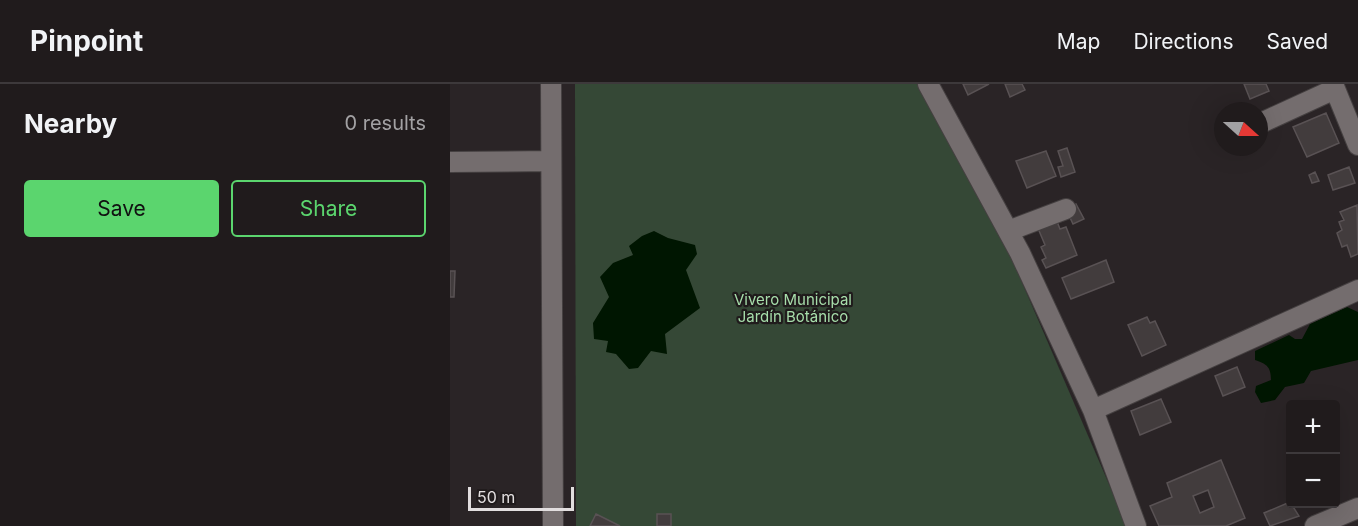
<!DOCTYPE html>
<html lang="en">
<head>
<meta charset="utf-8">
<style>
  :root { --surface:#201b1c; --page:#282425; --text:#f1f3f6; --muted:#a2a1a3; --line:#3d393b; --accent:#5bd56e }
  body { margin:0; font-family:Inter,sans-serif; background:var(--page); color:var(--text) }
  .controls { position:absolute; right:18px; bottom:18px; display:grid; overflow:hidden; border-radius:6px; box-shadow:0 6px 24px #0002 }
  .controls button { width:54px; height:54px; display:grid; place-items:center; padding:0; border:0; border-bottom:2px solid var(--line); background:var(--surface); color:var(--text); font:30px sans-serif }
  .compass { position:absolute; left:764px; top:18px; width:54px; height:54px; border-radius:50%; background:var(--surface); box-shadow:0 6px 24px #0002; rotate:111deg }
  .scale { position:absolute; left:18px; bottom:15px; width:106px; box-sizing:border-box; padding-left:6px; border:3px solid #e2dedf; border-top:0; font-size:16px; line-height:21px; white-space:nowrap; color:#e2dedf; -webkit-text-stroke:4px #201b1c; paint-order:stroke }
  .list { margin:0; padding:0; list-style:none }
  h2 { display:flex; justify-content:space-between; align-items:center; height:78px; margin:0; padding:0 24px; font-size:26px }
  h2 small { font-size:20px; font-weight:400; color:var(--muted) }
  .actions { display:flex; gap:12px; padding:18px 24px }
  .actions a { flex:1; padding:14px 0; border:2px solid var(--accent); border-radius:6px; text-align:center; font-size:21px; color:var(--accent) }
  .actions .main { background:var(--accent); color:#111 }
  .map { position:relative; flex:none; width:908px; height:442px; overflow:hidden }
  header { display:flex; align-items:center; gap:36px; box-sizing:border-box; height:84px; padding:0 30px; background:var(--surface); border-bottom:2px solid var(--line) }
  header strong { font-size:28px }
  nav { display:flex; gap:33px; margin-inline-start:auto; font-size:21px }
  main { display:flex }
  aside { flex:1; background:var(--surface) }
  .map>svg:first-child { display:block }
  .green { fill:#354836 }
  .water { fill:#001601 }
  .building { fill:#423c3d; stroke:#595254; stroke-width:1.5; fill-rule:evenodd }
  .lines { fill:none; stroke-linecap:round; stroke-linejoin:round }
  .minor-casing { stroke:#454041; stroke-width:22 }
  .minor { stroke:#746d6e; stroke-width:20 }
  .labels { text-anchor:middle; stroke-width:4.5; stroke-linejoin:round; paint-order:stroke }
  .park-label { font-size:15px; fill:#a7deab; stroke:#201b1c }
</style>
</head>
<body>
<header>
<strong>Pinpoint</strong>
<nav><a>Map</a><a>Directions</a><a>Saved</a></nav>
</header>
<main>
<aside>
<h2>Nearby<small>0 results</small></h2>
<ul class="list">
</ul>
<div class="actions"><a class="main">Save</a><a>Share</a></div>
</aside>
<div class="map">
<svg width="908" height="442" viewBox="0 0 908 442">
  <rect width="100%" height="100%" fill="#2a2426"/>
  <path class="green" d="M125 0H469L561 173 677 442H126Z"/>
  <path class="water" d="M204 147 218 154 245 161 247 170 236 186 250 224 215 250 217 270 201 267 188 284 179 285 166 270 156 268 158 257 144 255 143 239 159 213 150 193 163 179 183 171 179 162 192 152Z
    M897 223 908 228V276L861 287 854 299 835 303 825 316 811 319 805 308 806 302 821 296C821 283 817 280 805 276V267L839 251 845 255H852L860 240Z"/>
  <path class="building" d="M513 0H539L518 11Z
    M555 0H572L575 6 560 13Z
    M794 0H816L819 7 800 15Z
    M876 29 889 59 857 73 843 43Z
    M617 64 625 88 611 93 608 83 613 82 608 67Z
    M596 67 606 92 577 104 566 77Z
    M899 83 905 99 883 106 878 91Z
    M865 88 869 97 862 99 859 91Z
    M626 120 634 135 623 140 616 125Z
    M907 121 908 170 901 173 897 161 892 163 887 149 892 146 889 138 894 136 890 128Z
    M606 135 610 145 616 143 627 171 596 184 592 176 596 174 591 163 595 161 587 142Z
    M656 176 664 198 621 215 612 194Z
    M0 187H5L4 213H0Z
    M697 233 700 239 705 237 716 261 692 272 678 241Z
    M787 283 795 303 773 312 765 292Z
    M711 315 721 338 690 351 681 327Z
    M771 376 795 434 776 442H709L700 422 722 413 717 399ZM758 406 764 423 750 429 743 412Z
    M840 418 849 432 820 442 814 429Z
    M146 430 170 442H140Z
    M207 430H221V442H207Z"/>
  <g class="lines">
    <defs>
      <path id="minor" d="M101 0 103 442
        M478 0 570 169 643 326 686 442
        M883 0 908 61
        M813 38 885 5
        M0 78 100 77
        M558 147 616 125
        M643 326 908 206
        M865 442 908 424"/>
    </defs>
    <use href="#minor" class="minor-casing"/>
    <use href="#minor" class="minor"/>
  </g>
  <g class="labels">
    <g class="park-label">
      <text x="343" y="221">Vivero Municipal<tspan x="343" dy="17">Jardín Botánico</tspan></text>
    </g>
  </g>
</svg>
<div class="controls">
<button>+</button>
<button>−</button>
</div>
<svg class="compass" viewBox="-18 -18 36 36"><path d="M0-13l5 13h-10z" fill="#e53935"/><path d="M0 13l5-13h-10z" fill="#a2a1a3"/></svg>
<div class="scale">50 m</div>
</div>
</main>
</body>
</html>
